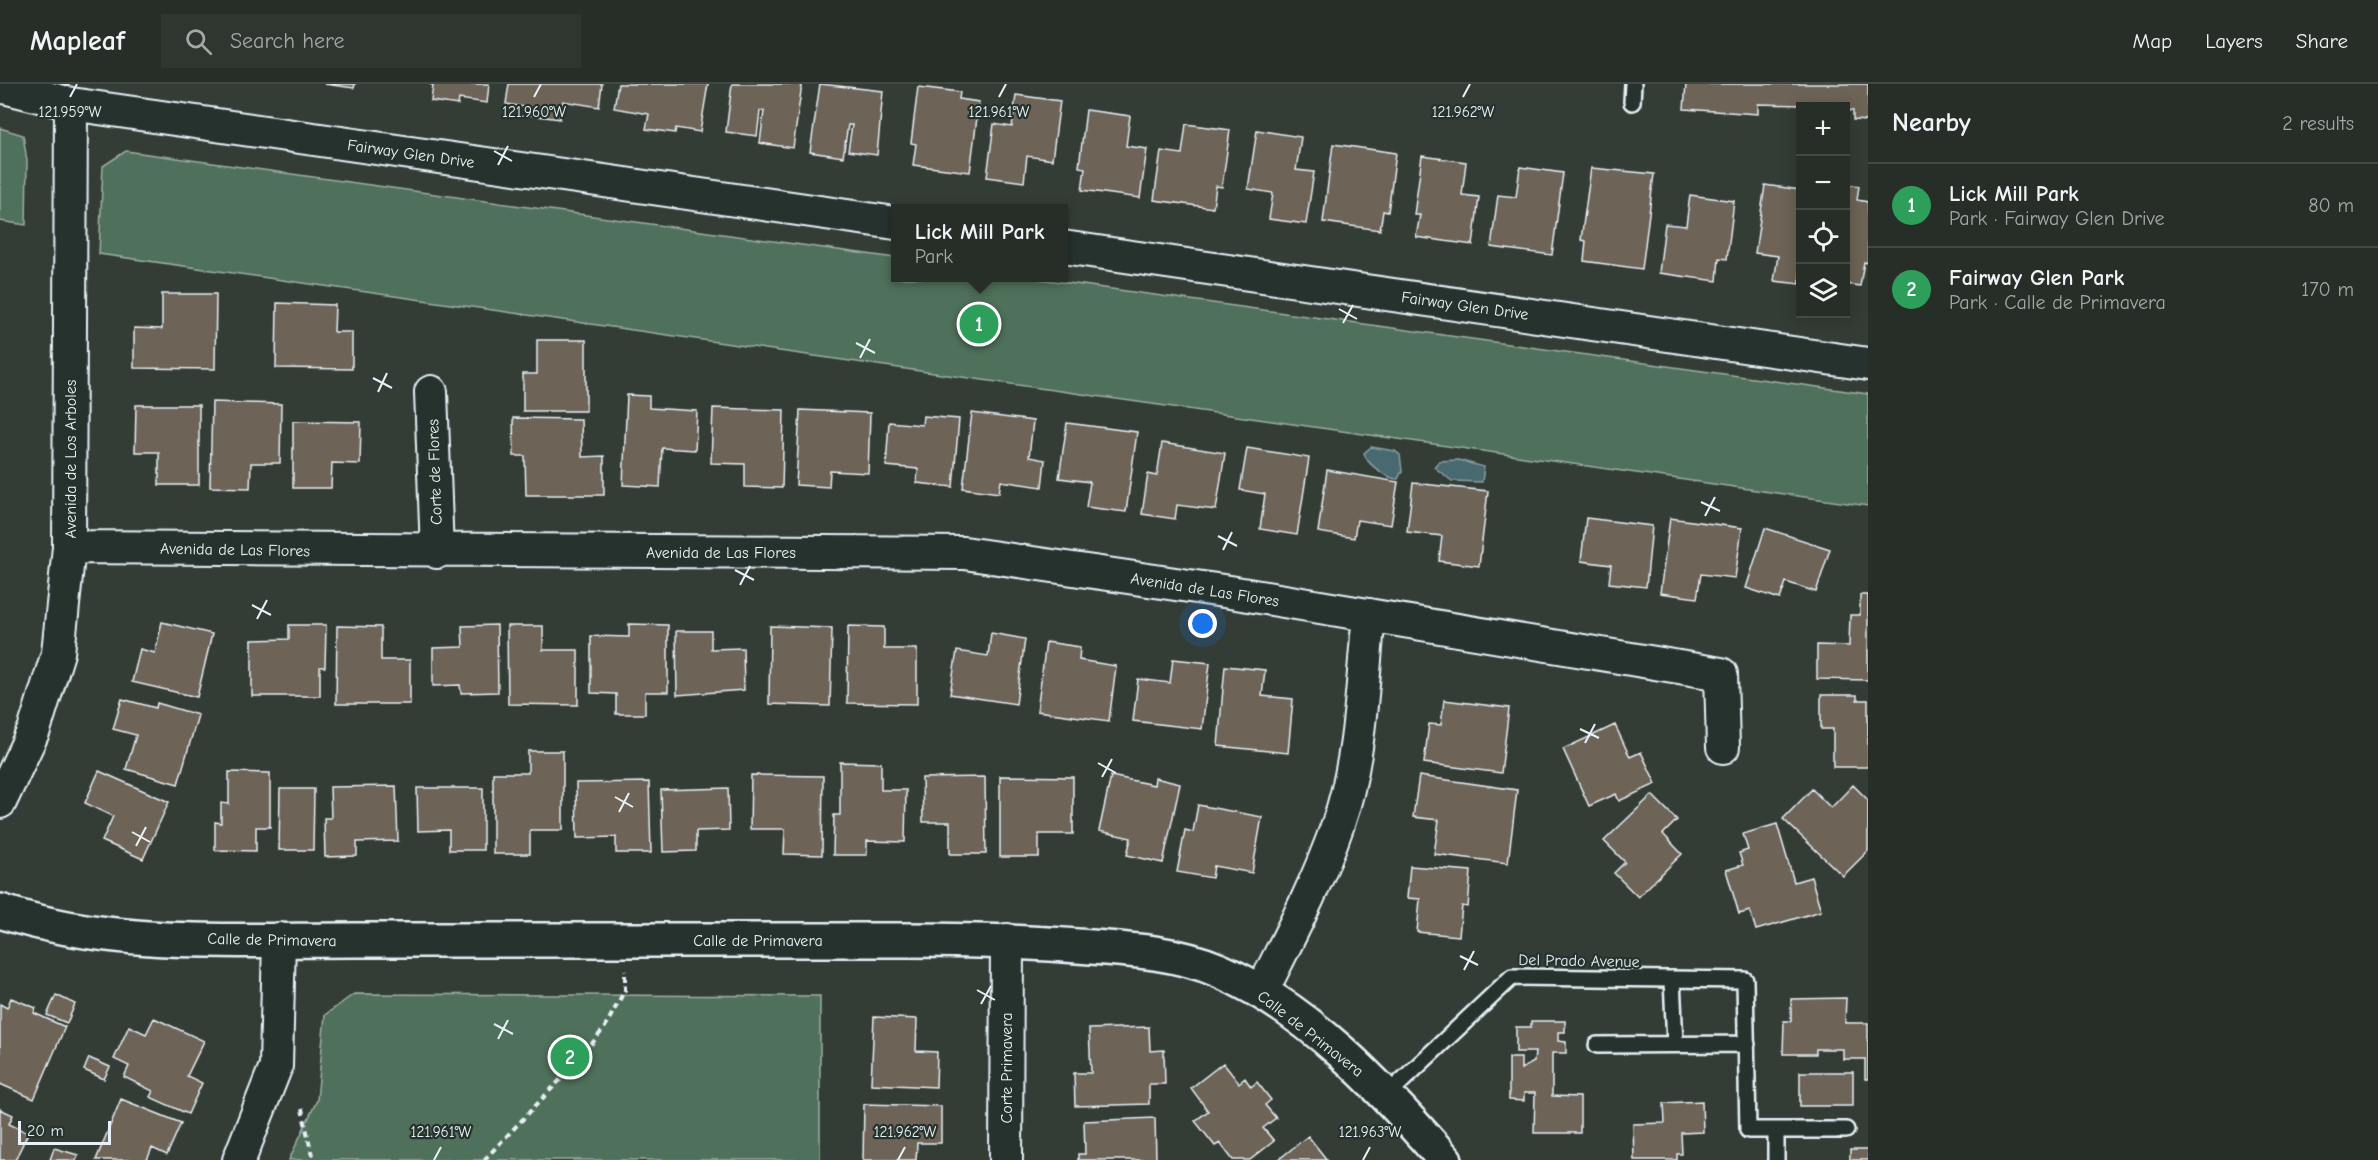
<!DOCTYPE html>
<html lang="en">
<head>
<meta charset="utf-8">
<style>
  :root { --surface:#272e28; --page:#2f3630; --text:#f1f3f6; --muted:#a4a8a8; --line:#434a45; --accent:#bca0f2 }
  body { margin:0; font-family:"Comic Neue",sans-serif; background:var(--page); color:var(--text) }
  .controls { position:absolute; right:18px; top:18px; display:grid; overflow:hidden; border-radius:0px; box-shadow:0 3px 15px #0003 }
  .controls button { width:54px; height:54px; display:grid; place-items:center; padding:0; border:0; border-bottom:2px solid var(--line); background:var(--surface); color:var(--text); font:30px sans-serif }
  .scale { position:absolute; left:18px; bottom:15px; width:93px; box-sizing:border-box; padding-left:6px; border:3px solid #e8f1f8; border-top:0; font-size:16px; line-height:21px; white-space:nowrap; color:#e8f1f8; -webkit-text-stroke:4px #26332d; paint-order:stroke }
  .you { position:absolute; left:1203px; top:540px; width:21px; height:21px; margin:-15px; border:4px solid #fff; border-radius:50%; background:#1a73e8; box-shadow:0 0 0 9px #1a73e833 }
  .badge { display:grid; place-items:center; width:39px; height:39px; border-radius:50%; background:var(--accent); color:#fff; font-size:20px; font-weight:700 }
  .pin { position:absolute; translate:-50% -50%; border:3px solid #fff; box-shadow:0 2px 6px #0006 }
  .popup { position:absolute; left:891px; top:120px; width:177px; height:78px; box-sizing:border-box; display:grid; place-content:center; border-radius:0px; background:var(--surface); filter:drop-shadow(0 2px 4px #0005); font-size:20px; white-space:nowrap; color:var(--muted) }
  .popup b { font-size:22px; color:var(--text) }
  .popup::after { content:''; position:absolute; left:50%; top:100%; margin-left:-12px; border:12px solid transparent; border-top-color:var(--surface) }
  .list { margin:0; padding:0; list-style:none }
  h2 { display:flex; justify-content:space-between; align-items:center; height:78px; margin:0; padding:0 24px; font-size:26px }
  h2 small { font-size:20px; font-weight:400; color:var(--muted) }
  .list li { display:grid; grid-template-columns:39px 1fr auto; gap:18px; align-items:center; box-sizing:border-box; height:84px; padding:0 24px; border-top:2px solid var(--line) }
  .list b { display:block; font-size:22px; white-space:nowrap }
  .list p { margin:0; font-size:20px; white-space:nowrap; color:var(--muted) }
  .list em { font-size:20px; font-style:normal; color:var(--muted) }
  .icon { flex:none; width:33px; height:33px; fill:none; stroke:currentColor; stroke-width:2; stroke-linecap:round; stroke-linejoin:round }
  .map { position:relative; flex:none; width:1868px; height:1076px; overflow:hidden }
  header { display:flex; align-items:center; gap:36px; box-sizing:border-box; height:84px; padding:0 30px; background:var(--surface); border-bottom:2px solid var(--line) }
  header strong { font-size:28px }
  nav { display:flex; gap:33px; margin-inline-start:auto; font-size:21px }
  .search { width:420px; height:54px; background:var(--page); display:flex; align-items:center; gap:15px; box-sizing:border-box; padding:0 21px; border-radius:0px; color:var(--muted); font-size:22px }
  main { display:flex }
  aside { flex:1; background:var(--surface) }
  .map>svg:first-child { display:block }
  .green { fill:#50705a; stroke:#9cb0a9; stroke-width:1.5 }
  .water { fill:#4a6971; stroke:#899fa7; stroke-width:1.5 }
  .building { fill:#6d6357; stroke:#e8f1f8; stroke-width:1.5 }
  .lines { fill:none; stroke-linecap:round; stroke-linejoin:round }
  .lane-casing { stroke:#e8f1f8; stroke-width:20 }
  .street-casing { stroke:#e8f1f8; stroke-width:36 }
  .secondary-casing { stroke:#e8f1f8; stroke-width:38 }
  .path { stroke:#e8f1f8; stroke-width:4; stroke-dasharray:6 4.5; stroke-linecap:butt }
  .lane { stroke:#26332d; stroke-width:15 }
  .street { stroke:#26332d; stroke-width:32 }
  .secondary { stroke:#26332d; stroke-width:33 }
  .ticks { fill:none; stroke:#e8f1f8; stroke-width:2 }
  .labels { text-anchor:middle; stroke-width:4.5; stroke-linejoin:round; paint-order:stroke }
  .street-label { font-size:16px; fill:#e8f1f8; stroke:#26332d }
  .ticks-label { font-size:15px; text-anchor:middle; fill:#e8f1f8; stroke:#26332d; stroke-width:4.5; stroke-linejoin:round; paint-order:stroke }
</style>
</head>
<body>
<header>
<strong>Mapleaf</strong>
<div class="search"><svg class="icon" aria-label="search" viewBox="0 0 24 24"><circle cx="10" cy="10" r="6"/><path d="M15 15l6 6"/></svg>Search here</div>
<nav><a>Map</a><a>Layers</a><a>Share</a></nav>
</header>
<main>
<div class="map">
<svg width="1868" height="1076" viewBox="0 0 1868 1076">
  <rect width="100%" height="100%" fill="#343d35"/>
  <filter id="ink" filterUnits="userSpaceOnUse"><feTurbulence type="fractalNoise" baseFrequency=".0167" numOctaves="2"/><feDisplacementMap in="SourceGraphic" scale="12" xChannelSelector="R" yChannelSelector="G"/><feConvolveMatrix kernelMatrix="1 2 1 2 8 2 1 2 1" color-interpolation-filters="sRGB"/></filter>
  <g filter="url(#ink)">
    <path class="green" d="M0 44 23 51 27 77 26 141 0 137Z
      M126 67 895 174V194H1032L1868 310V422L99 170 103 82Z
      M354 910 820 912V1076H289L317 1016 325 931Z"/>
    <path class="water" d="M1371 363 1395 367 1400 371 1402 387 1398 395C1388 395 1366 380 1364 369Z
      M1458 376 1484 383 1482 398 1452 397 1434 383 1439 377Z"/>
    <path class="building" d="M324 0H355L354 4Z
      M429 0H489L487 19 459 15 458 21 431 17 433 1Z
      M509 0H602L599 23 563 17 560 35 530 31 531 24 506 20Z
      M618 0H708L700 48 676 44 675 49 646 45 649 30 614 24Z
      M732 0H802L793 64 760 59 764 27H760L757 52 726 48Z
      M820 0 883 7 877 71 848 67 852 41H848L843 73 810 68Z
      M1686 0H1868V37L1853 36V27L1846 26V22L1758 20V30L1684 25Z
      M918 3 960 8 959 15 979 18 970 88 913 81 916 60 911 59Z
      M1016 11 1060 17 1052 76 1027 72 1024 98 987 93 994 40 1012 43Z
      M1086 26 1130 32 1126 62 1147 65 1140 114 1082 106 1085 84 1079 83Z
      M1186 40 1230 46 1222 103 1216 102 1213 124 1154 116 1161 67 1182 70Z
      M1257 46 1301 53 1296 86 1314 88 1306 140 1269 135 1273 109 1248 105Z
      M1333 60 1396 69 1388 128 1383 127 1380 146 1323 138Z
      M1422 72 1466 78 1462 111 1479 113 1473 161 1416 153 1420 131H1414Z
      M1520 83 1563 89 1552 171 1491 163 1498 111 1516 113Z
      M1591 84 1654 90 1642 185 1584 177 1586 157 1581 156Z
      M1846 100 1859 102 1857 116 1868 118V179L1864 178 1860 202 1846 200Z
      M1765 101 1800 106V200L1774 197 1778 172 1755 169Z
      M1690 111 1734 117 1727 175 1719 174 1717 197 1659 189 1665 140 1686 142Z
      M162 210H216L215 285 134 284V244L162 245Z
      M277 219 335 221 334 248H352V285L276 284Z
      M537 256H586V327H523V290H537Z
      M627 311 649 312V324L697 327 695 366 662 364 660 403 623 401Z
      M212 318 281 320 280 379H251L250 404 210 403Z
      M136 321H199V401H159V368H135Z
      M713 324 784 326 782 404 745 403V380L711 379Z
      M800 326 870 329 868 389 830 387 829 403 796 401Z
      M972 329 1033 337 1029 373 1045 376 1042 403 1001 397 999 409 963 404Z
      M923 332 959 335 953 403 917 399 918 385 886 382 889 338 922 341Z
      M513 334 581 335 582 373 604 372V411H526L525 372H514Z
      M293 337 361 338 360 380 332 379 331 404H293Z
      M1067 339 1137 348 1126 428 1086 423 1090 398 1059 394Z
      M1162 359 1225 369 1216 426 1177 421 1175 435 1142 430 1148 390 1157 392Z
      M1247 364 1309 374 1297 451 1260 445 1265 410 1240 406Z
      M1327 386 1398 398 1391 441 1357 436 1354 454 1318 448Z
      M1413 399 1488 407 1479 482 1439 477 1442 452 1407 448Z
      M1586 434 1652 442 1646 503 1609 499 1611 481 1581 477Z
      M1670 434 1742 444 1735 494 1701 490 1697 514 1660 509Z
      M1765 444 1830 465 1816 508 1786 498 1780 515 1746 504Z
      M1860 511H1868V596L1817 595V561L1849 562 1850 531H1860Z
      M162 538 212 550 197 613 132 598 140 565 155 569Z
      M629 540 668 541V608H645V630H616V610L591 609V552L629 553Z
      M289 541H326L325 583H320V612H252V556L289 555Z
      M497 541 498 608 461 609 460 601 433 602V564L463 563 462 542Z
      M337 542 381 543V576H410V620H336Z
      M507 542H543V566H578V621L508 620Z
      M770 542 832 544 830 622 769 620Z
      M848 542 884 543V565H917V620L847 619Z
      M676 547H711V565L743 564 744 606 677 611Z
      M991 549 1025 555 1016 620 950 610 957 567 988 572Z
      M1046 558 1080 563 1079 576 1116 582 1109 637 1037 627Z
      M1173 575 1210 579 1202 645 1133 637 1138 595 1170 599Z
      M1225 582 1265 586 1262 612 1293 615 1288 669 1218 662Z
      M1821 611H1857V616H1868V683H1833V645H1821Z
      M122 615 156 624 157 619 198 631 178 700 126 685 136 651 113 645Z
      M1444 616 1509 624 1501 689 1424 679 1429 640 1441 641Z
      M1615 641 1630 673 1641 668 1656 700 1619 717 1616 710 1589 722 1563 665Z
      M528 667H563V746H530V770H493V689H528Z
      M840 678 881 679V706H906L905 758 867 757V771H833L834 731H840Z
      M99 687 169 718 143 775 102 757 113 732 85 719Z
      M229 688 270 689V743H256V767L215 766V738L221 739V719L229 720Z
      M751 691 823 692 822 771 784 770 785 745H750Z
      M1000 692 1073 693V750H1039V773H1000Z
      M1111 692 1154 701 1155 694 1180 700 1163 779 1127 771 1131 754 1099 747Z
      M1419 692 1517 706 1508 779 1434 770 1439 736 1413 733Z
      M985 693 986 770H950V738H923L922 694Z
      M649 698 651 769H616V753L577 754 576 699Z
      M1853 701 1868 716V767L1843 792 1783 735 1812 705 1831 724Z
      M396 702 398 757 357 758V772L325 773 324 734H331L330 703Z
      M417 704H483V766H449V746L418 747Z
      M728 704 729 746 696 747V767L663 768 661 706Z
      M280 705H314L313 766H279Z
      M1652 711 1677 736 1663 750 1682 770 1638 813 1614 789 1625 778 1604 757Z
      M1198 721 1262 733 1252 789 1214 782 1212 794 1177 788 1185 746 1193 748Z
      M1777 740 1794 798 1811 793 1821 827 1756 846 1750 827 1739 830 1726 786 1743 781 1739 769 1748 766 1743 750Z
      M1410 782 1471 787 1468 823 1462 822 1459 852 1417 848 1420 815 1407 814Z
      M56 911 75 920 67 939 47 931Z
      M11 914 36 924 34 929 65 943 34 1015 0 1000V920L7 924Z
      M1846 914 1845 939H1868V995H1865V975H1843V965H1816V970H1783L1784 937H1791V915Z
      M874 933 917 935 916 967 937 968 936 1003 871 1000Z
      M154 934 204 957 187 992 202 999 188 1030 150 1013 153 1007 124 993 129 982 114 975 129 942 146 950Z
      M1531 937H1565V948H1558V957L1566 958V969H1552V1012L1580 1013V1049H1534L1535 1009H1524V1017L1509 1016V974H1521V985L1534 978 1535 968H1516V943H1531Z
      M1149 943 1150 967 1164 966 1165 1000H1149V1020L1075 1022 1074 989H1091L1089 945Z
      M89 974 110 983 104 995 84 986Z
      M1223 979 1239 999 1245 994 1251 1003 1257 998 1271 1016 1265 1021 1276 1034 1263 1044 1274 1057 1250 1076H1233L1220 1059 1215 1062 1195 1037 1208 1027 1191 1004Z
      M1800 988H1853V1022H1800Z
      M121 1015 181 1039 167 1071 152 1064 147 1076H96Z
      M1702 1017 1703 1048 1681 1049 1682 1070H1677V1076H1634L1633 1040 1665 1039 1664 1019Z
      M864 1020 941 1022V1059H917L916 1076H863Z
      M0 1025 13 1031 9 1040 28 1049 15 1076H0Z
      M1155 1034 1156 1076H1078V1070H1085L1084 1037Z
      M1308 1052 1327 1076H1278Z
      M54 1064 78 1071 76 1076H50Z
      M1850 1066H1868V1076H1850Z"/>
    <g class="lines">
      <defs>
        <path id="lane" d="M1632 18 1633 0
          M1672 895 1675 960
          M1597 961 1747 960
          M1388 1010 1512 893 1745 896 1748 1046H1846
          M1776 1046V1076"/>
        <path id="street" d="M0 2 71 20 895 139
          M1063 163 1868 280
          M431 308 437 468
          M69 463 964 469 1230 508 1721 590 1723 663
          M0 718 34 646 58 569 69 463 71 20
          M1262 907C1289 853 1318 798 1338 740 1361 674 1362 599 1369 531
          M239 1076 276 982 279 855
          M1006 1076 1007 856"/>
        <path id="secondary" d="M0 827C117 866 249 855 372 856 550 856 729 856 908 856 969 856 1030 858 1091 863 1134 866 1178 869 1218 886 1309 925 1381 1003 1445 1076"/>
      </defs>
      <use href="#lane" class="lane-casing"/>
      <use href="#street" class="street-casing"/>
      <use href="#secondary" class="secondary-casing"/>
      <path class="path" d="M302 1025 313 1076
        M484 1076 579 976 605 943 625 906V886"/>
      <use href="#lane" class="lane"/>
      <use href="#street" class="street"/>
      <use href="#secondary" class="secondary"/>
    </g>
  </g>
  <path class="ticks" d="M70 13 77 0M534 13 541 0M999 13 1006 0M1463 13 1470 0M494 67 512 77M498 81 508 62M1339 225 1357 235M1343 239 1353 221M856 259 875 269M860 274 870 255M373 294 392 304M378 308 387 289M1701 418 1720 427M1705 432 1715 413M1218 452 1237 462M1223 466 1232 448M735 486 754 496M740 501 750 482M252 521 271 531M257 535 267 516M1580 645 1599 654M1585 659 1595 640M1098 679 1116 689M1102 693 1112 675M615 713 633 723M619 728 629 709M132 748 150 758M136 762 146 743M1460 872 1478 881M1464 886 1474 867M977 906 995 916M981 920 991 902M494 940 513 950M498 955 508 936M434 1076 441 1063M898 1076 905 1063M1363 1076 1370 1063"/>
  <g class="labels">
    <g class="street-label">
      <text transform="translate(411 69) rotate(8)" y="6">Fairway Glen Drive</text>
      <text transform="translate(1465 221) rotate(8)" y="6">Fairway Glen Drive</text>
      <text transform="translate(70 375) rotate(-90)" y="6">Avenida de Los Arboles</text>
      <text transform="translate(434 388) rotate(-92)" y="6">Corte de Flores</text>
      <text transform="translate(235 465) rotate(1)" y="6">Avenida de Las Flores</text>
      <text x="721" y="474">Avenida de Las Flores</text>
      <text transform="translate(1205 505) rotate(9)" y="6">Avenida de Las Flores</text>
      <text transform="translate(272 855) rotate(1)" y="6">Calle de Primavera</text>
      <text x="758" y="862">Calle de Primavera</text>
      <text transform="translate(1579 876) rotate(1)" y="6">Del Prado Avenue</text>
      <text transform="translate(1311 949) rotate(38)" y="6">Calle de Primavera</text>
      <text transform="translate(1006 984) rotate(-90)" y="6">Corte Primavera</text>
    </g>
  </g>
  <g class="ticks-label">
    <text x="70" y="33">121.959°W</text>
    <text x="534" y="33">121.960°W</text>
    <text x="999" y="33">121.961°W</text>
    <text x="1463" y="33">121.962°W</text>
    <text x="441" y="1053">121.961°W</text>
    <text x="905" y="1053">121.962°W</text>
    <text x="1370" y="1053">121.963°W</text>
  </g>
</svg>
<div class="controls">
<button>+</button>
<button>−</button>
<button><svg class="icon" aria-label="locate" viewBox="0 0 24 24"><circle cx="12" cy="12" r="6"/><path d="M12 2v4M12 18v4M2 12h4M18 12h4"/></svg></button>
<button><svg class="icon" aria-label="layers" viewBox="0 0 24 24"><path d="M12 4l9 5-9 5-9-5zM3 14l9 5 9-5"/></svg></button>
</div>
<div class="scale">20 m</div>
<div class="you"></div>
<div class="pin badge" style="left:979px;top:240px;background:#2e9e5b">1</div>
<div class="popup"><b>Lick Mill Park</b>Park</div>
<div class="pin badge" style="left:570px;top:973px;background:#2e9e5b">2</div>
</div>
<aside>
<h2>Nearby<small>2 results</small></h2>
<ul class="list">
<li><span class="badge" style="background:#2e9e5b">1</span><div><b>Lick Mill Park</b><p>Park · Fairway Glen Drive</p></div><em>80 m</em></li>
<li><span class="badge" style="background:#2e9e5b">2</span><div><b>Fairway Glen Park</b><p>Park · Calle de Primavera</p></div><em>170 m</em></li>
</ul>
</aside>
</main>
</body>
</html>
